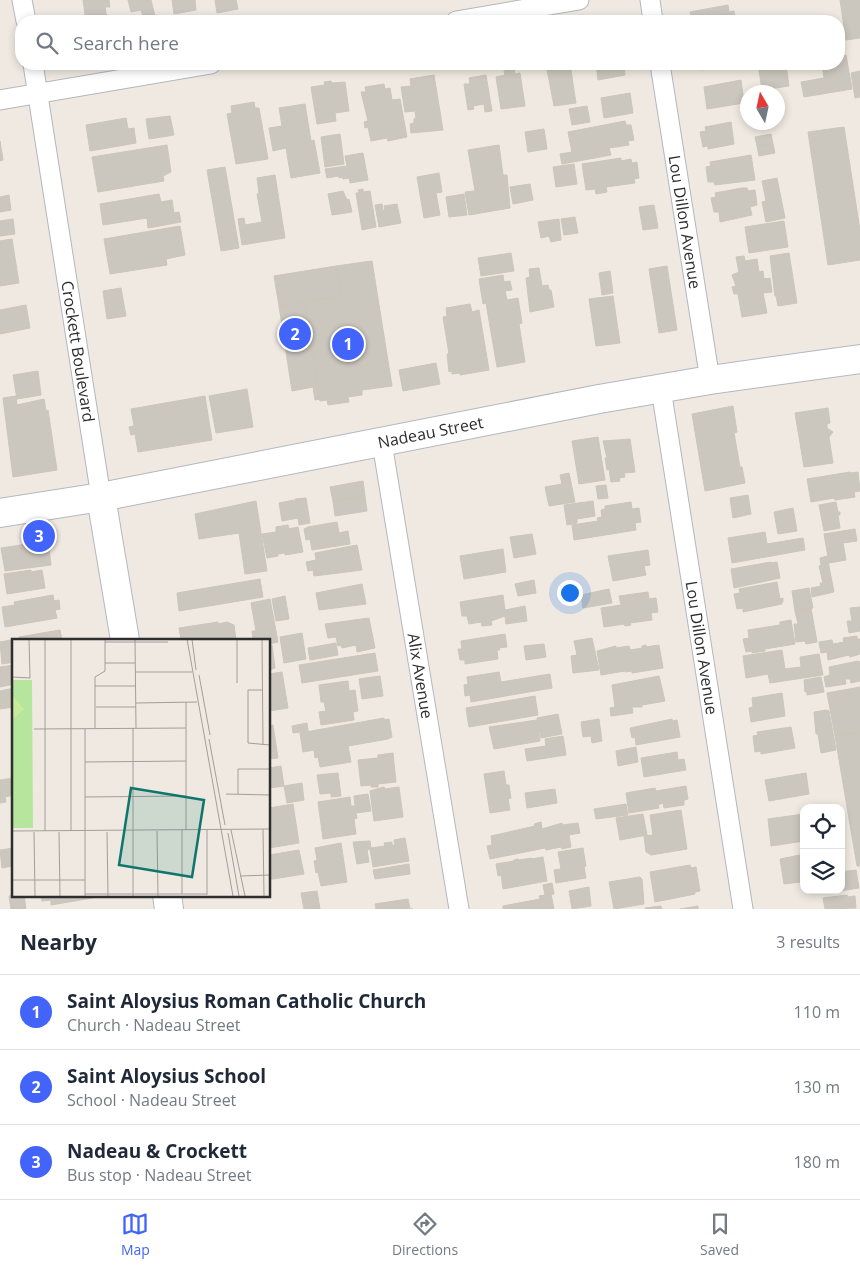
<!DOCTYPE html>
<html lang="en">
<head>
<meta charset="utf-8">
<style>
  :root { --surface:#fff; --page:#f2f2f3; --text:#1f2937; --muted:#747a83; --line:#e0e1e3; --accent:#4264fb }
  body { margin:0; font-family:"Open Sans",sans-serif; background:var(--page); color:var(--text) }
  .controls { position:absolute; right:15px; bottom:15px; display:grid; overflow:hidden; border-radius:10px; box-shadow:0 2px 8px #0003 }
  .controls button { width:45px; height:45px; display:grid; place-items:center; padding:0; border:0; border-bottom:1px solid var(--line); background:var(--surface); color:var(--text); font:25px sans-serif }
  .compass { position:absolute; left:740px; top:85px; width:45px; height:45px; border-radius:50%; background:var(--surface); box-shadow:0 2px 8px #0003; rotate:351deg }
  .you { position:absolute; left:569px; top:592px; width:18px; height:18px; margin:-12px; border:4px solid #fff; border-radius:50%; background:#1a73e8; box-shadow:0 0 0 8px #1a73e833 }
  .badge { display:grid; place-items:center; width:32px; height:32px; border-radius:50%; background:var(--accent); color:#fff; font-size:16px; font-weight:700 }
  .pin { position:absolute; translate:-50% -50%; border:2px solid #fff; box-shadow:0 1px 5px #0006 }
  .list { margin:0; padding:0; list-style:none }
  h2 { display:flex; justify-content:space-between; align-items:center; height:65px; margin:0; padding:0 20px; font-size:21px }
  h2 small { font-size:16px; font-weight:400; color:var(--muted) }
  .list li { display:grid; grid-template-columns:32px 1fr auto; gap:15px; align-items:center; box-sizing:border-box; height:75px; padding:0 20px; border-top:1px solid var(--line) }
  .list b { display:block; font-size:19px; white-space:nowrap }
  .list p { margin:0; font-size:16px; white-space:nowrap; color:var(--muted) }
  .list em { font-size:16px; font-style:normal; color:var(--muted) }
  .icon { flex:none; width:28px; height:28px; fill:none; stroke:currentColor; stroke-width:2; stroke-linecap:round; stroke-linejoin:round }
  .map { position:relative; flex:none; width:860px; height:909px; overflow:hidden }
  .search { position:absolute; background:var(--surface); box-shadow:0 2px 8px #0003; left:15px; right:15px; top:15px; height:55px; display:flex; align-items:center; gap:12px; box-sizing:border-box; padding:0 18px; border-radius:20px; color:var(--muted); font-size:19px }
  .sheet { height:290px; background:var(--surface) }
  nav { display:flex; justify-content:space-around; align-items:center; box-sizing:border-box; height:70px; border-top:1px solid var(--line); background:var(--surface); font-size:14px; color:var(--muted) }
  nav a { display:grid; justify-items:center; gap:2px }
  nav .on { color:var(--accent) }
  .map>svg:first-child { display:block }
  .building { fill:#cbc7bf; stroke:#cbc5ba }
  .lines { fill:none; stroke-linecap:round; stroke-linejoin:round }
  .street-casing { stroke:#b4b7c1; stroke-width:21 }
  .secondary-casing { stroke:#b4b7c1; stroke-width:30 }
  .street { stroke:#fff; stroke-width:19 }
  .secondary { stroke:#fff; stroke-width:28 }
  .labels { text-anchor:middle; stroke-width:4; stroke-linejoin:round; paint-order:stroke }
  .street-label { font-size:16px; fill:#2e2e2e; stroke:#fff }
  .inset-road { fill:none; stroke:#a29e99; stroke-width:1 }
  .view { fill:#0f766e; fill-opacity:0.15; stroke:#0f766e; stroke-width:2.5 }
  .inset-edge { fill:none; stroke:#2e2e2e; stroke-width:2.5 }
</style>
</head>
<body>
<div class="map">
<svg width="860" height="909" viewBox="0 0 860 909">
  <rect width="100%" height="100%" fill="#efe9e1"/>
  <path class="building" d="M83 0H109L110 7H105L107 19 86 21Z
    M128 0H151L155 16 143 17 141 10 131 12Z
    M172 0H195L196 10 174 14Z
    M215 0H236L238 9 217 13Z
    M840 0H860V38L846 40Z
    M728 5 729 12 734 11 735 19 731 21H692L690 12Z
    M846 55 852 89 804 97 801 82 824 78 822 64H839V57Z
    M546 64H570L576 103 554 106Z
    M596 64H629V67H624L625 75 598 80Z
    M700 64H735L701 70Z
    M786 65 789 86 762 90 759 70Z
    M514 69 515 74 520 73 525 106 501 109 496 77 505 75 504 71Z
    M860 71V97L855 98 851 73Z
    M434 75 443 130 411 133 410 124 414 123V119L416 118 415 111 405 112 401 87 411 86 410 79Z
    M486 75 492 111 485 112 484 104 473 106 474 109 468 110 464 84H470L469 78Z
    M741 80 744 103 707 109 704 87Z
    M331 81 332 83 345 82 349 111 335 113 336 121 317 124 311 87 325 85 324 82Z
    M384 84 385 89 390 88 392 100 400 99 407 137 388 141 387 138 371 141 368 127 365 128 364 122 368 121 361 92H366L365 87Z
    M630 93 633 113 604 118 601 98Z
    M254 102 255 108H259L268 159 236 164 227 114 232 113 231 106Z
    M305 104 311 141 314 140 320 173 291 178 286 148 273 151 269 128 282 126 279 108Z
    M587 106 590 122 572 125 569 109Z
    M170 116 174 135 149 139 146 119Z
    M126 118 128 129 134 128 136 143 90 151 86 125Z
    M625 121 626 125H631L634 140 628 141 629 145 609 148 611 155 562 164 560 154 572 152 568 132Z
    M731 122 734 144 708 149V146L703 147 700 132 706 131 705 127Z
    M751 122H769L770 124 752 127Z
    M844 127 860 230V260L828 265 808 132Z
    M544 129 547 149 528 152 525 132Z
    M340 134 344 164 325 167 321 137Z
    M771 134 773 144 757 146 755 137Z
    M0 141 3 160 0 161Z
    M773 144 775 153 759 156 757 146Z
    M167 145 171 172 163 176 164 181 98 192 92 157Z
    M499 145 503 175H507L510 208 469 215 465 192 475 191 468 150Z
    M363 153 368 180 350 183 349 178 343 179 342 177 339 178V176L327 178 325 169 347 166 345 156Z
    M751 155 755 180 715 185 714 182H708L706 167 711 166 710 162Z
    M621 158V161L631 159 632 163 637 162 639 178 634 179 635 183 606 187 607 192 596 194 595 189 586 190 582 164Z
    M574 164 577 184 556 187 553 167Z
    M225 167 239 248 221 251 207 170Z
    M439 173 442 192 436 193 440 215 424 218 417 177Z
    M275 175 285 238 242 245 238 219 244 218 245 225 262 222 257 194 259 193 257 178Z
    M777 178 785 218 766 222 762 202 766 201 762 181Z
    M530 184 533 200 513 204 510 187Z
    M742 188H747L748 191 755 190 757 205 750 207 752 215 720 222 719 212H714L711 198 716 197 715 193Z
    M363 189V192L370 191 376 227 362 230 356 193H359L358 190Z
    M343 191 347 200 349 199 352 212 332 215 328 194Z
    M159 194 161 202 172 200 174 213 179 212 181 222 148 228 147 218 103 225 100 204Z
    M464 194 467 215 449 217 446 197Z
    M9 195 11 210 0 212V197Z
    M382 204 383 211 385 210 384 206 397 204 401 223 379 227 375 205Z
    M654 205 658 228 643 230 639 207Z
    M575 217 578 233 564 235 561 219Z
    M13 219 15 234 0 236V221Z
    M559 219 561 240 551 242 549 236 541 238 538 222Z
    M784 221 788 247 749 253 745 227Z
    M180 226 185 255 166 259 167 265 110 274 104 239Z
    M12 239 19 283 0 286V241Z
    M511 253 514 271 481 276 478 258Z
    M789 253 797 303 778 306 776 296H775L770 256Z
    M744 256 745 261 757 259 759 272 763 271 764 279 770 278 772 292 763 293 767 313 742 317 738 294H734L732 287 736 286 732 275 739 272 736 257Z
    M372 261 392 386 362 390V395L348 397 349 402 328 405 327 400 320 401 305 302 341 296 336 266Z
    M336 266 341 296 279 306 274 276Z
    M667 266 677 330 659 333 649 269Z
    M539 268 542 286 548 285 549 290H551L554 307 530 312 526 278 530 277 529 269Z
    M610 271 613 293 602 295 599 273Z
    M503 275 504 282 510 281 512 290 505 291 507 300 518 298 522 323 519 324 525 362 497 367 486 303 483 304 479 279Z
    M121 288 126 316 107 319 103 291Z
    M613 296 620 343 596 346 589 299Z
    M305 302 320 399 315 400 313 387 292 391 279 306Z
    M470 304 472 312 479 310 489 370 460 375V373L452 374V371L449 372 447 354H449L443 317 447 316 446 308Z
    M26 305 30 328 0 334V310Z
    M436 363 440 384 403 391 399 370Z
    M38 371 41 395 17 399 13 375Z
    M247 389 253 427 216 433 209 396Z
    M16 396 17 405 44 399 46 411 48 410 57 470 13 477 3 398Z
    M205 396 212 440 138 452 135 434 131 435 129 427 134 426 131 409Z
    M733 406 737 432 734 433 740 467H742L745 483 705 491 692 414Z
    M828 408 830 423 827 424V428L833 432 829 437 833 463 804 467 795 413Z
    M598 437 605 480 579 484 572 441Z
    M630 439 635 472 624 473 625 477 619 478 620 481 611 482 609 469 607 470 605 458H607L603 441Z
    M850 472V473L858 472 860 491 854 492 855 497 835 500 834 498 811 502 807 479Z
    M569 473 575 502 549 506 545 487 562 484 560 475Z
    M363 481 365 496 333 501 330 487Z
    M606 485 608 498 598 499 596 486Z
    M748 495 751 514 733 518 730 498Z
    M365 496 367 511 335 516 333 501Z
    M306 498 310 523 299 525 295 499Z
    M294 500 298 518 282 521 279 503Z
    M256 501 267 571 245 574 239 533 199 539 195 514Z
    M593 501 595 516 577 519V523L567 525 564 505Z
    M631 502 632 509 639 508 641 522 635 523 636 530 574 540 572 525 598 521 597 518 602 517 601 510 605 509V506Z
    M836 502 838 512H840V515H838L840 528 824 531 819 505Z
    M793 508 797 531 778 534 774 512Z
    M337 522 339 533 348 531 350 544 312 550 310 539 306 540 304 529 308 527Z
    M288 525 289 529 298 527 303 552 285 555V553L278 554V556L267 558 262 534 276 532V527Z
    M855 529 857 541 843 543 846 560 829 563 824 534Z
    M765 532 767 544 803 538 805 550 732 563 728 538Z
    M532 534 536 554 514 558 510 537Z
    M48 541 51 565 5 571 1 548Z
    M357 545 362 570 314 576 313 570 308 571 306 562 316 560 315 553Z
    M503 549 506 572 464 579 460 556Z
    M648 550 650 565 644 566 646 575 613 581 608 556Z
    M827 556 834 592 812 597 811 588 821 586 820 583H823L819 566 821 565 820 558Z
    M771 562V563L777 562 780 578 734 588 731 569Z
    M31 570V572L42 570 45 588 7 594 4 574Z
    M260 579 263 597 179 611 177 593Z
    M534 580 536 593 518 596 515 584Z
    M777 582 780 599 783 598V602L781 603 782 604 743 612V608L737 609 734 594 740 593 739 589Z
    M362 584 366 604 319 610 316 593Z
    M809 588 813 608 795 611 792 591Z
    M609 589 612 603 583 608 581 595Z
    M648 592 649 599 656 598 658 612 651 613 652 620 630 623 631 625 625 626 624 624 604 627 601 608 621 605 619 596Z
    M53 595 54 601 59 600 60 609 55 610 57 618 5 627 2 607 15 605 14 602Z
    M503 595 505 610 525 606 527 621 506 624 505 616 491 621 492 625 482 626 481 622 469 624 467 616H462L460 602Z
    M285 596 289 619 276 621 272 599Z
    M270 599 278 642 269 644V640H253L252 631H256L251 603Z
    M860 607V631L849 633 847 621H852L850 608Z
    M811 608 817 642 806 644 805 641 796 642 794 624H798L795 611Z
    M369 618 375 648 357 652 356 645 342 648 341 645 338 646 336 637 328 638 325 624Z
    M791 620 795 644 765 649V651L752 653V651L746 652 743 639 749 638 748 630 780 625V622Z
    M218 622V624L227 622 234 625 236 640H181L179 628Z
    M60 630 62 640H20L19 637Z
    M302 633 306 659 284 663 280 637Z
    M505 634 507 647 499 648 500 650H497L498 659 465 664V660H460L458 649H462L461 641Z
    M857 636V639H860V654L857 655 850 657 849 655 828 660 827 652 821 653 819 642 832 640 833 644 844 642 843 638Z
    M592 638 599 670 573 673 571 656 577 655 574 641Z
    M16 639 14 640V662L2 664 0 642Z
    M336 643 338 655 310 660 308 648Z
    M544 644 546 657 526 660 524 646Z
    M272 645 275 668 269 670V646Z
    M646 645V647L659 645 663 668 632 673V671L625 672V671L601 675 597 651 616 646V648L629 646 630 650 642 648V646Z
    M782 650 785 669 801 667 800 657 819 654 823 675 770 683 768 674 746 678 743 656Z
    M375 653 378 671 302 683 299 665Z
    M858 661 860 662V681L851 683 850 679H845L846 684 826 687 824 677 830 675 829 667Z
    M14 665V684L0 687V667Z
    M282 672 288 708 269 711V674Z
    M499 672 501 682 550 674 552 688 471 702 470 695 465 696 464 685 468 684 467 677Z
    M380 676 383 696 362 699 359 679Z
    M659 676 665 701 642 705V707H632L633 713 611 716 610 708 615 707 612 685Z
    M821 677 824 692 807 695V692H805L804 680Z
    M348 681 349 691 355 690 358 711 353 712 354 720 321 725 319 712 326 711 324 702H321L319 685Z
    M860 687V732L835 736 827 693Z
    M14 688V707L0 709V691Z
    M782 693 785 716 751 722 749 708 753 707 752 698Z
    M535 696 538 715 469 727 466 708Z
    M826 710 829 711 836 750 821 753 818 734H816L814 712Z
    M558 714 562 734 541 738 537 718Z
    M384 718V720L389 719 392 737 388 739 348 746 351 762 320 767 318 757 315 758 314 750 303 752 300 733Z
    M599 719 602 741 592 743 591 736 583 737 581 722Z
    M672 719V721L677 720 680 737 636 745 635 737 632 738 630 728Z
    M537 720 540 741 494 749 489 727Z
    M307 723 308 731 293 733 292 726Z
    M273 725 278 758 269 759V726Z
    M791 727 795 748 761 754V751L755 752 753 736 758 735 757 732Z
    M860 732V866H857L835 736Z
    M563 736 566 755 527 761 525 749 546 746 545 739Z
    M636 747 638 762 618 766 616 751Z
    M677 752 678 760 684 759 686 770 644 777 641 758Z
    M393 753 396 782 378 784V787H371V785L361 786 358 760 378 758V755Z
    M281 766 284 786 269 788V768Z
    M504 771 506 785H509L511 798 508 799 510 810 490 813 484 774Z
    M338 773 341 796 331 797V793L320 794 317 775Z
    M806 773 809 794 769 801 765 780Z
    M14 778V795L5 797 6 802 0 803V780Z
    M302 783 304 800 287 803 284 786Z
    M686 786 688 799 684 800V805L664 808 663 803 658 805 659 808 629 813 626 793 655 788 656 791Z
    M384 787 385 789 399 787 403 817 374 821 370 791Z
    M555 789 557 803 527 808 525 793Z
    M368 794 371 811 356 813 357 818 354 819 356 834 323 839 318 802 350 797 351 806H355L354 796Z
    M293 804 299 843 269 848V822H270L269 808Z
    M626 804 628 815 596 819 594 809Z
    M681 810 687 849 651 855 646 852 644 836 653 835 650 815Z
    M643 814 647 835 620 840 616 818Z
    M804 814V841L771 846 768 819Z
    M541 822 542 829 562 823V825L578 823 580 833 569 835 571 847 562 849 561 847 546 850 545 848 490 859 487 846 492 845 491 836 535 826 534 824Z
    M405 838 409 861 373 867 370 849 367 850 369 862 357 864 353 842 370 841 371 848 385 846 384 843 392 842V845H395L394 840Z
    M341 843 347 882 321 886 318 872 316 873 314 861 317 860 315 848Z
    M14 848V870L13 866 2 868 0 850Z
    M583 848 586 866 584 867 586 878 556 883 554 870 561 869 558 852Z
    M299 850 304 874 273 879H269V855Z
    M800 855 804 856V886L801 887 800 882 784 884 780 859Z
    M543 857 547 881 503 889 501 875 498 876 496 864 514 861V860L518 859 519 860 532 858V859Z
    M409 864 410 874 375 879 373 870Z
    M690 865 691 868 696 867 700 891 695 892V894L655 902 650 872Z
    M856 870 859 888 839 891 841 890V872Z
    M640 877 642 879 644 904 614 909 609 882Z
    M552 883 554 894 545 895 543 885Z
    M589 887 591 906 572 909 569 891Z
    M317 891 320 909H304L301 893Z
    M551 894 554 909H503V906L540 899 539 896Z
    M24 895 26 909H11L9 896Z
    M41 895H104V896L51 905V900L42 901Z
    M847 895 848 897 855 896 856 908 825 909 823 898Z
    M408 899 410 909H413H376L375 904Z
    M661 906 662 909H645V908Z
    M698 906V909H680Z"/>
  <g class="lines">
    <defs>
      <g id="street">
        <path d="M22 0 26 21"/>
        <path d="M650 0 653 21"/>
        <path d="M456 21 579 0"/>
        <path id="s1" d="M33 64 101 497"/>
        <path id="s2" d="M660 64 710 380"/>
        <path d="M0 100 211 64"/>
        <path id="s3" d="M661 389 743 909"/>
        <path id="s4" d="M382 443 459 909"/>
      </g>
      <g id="secondary">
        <path d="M101 497 125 640"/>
        <path id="s5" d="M0 513 101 497 599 399 710 380 860 359"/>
        <path d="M167 895 169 909"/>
      </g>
    </defs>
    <use href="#street" class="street-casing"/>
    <use href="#secondary" class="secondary-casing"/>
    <use href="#street" class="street"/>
    <use href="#secondary" class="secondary"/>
  </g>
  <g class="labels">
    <g class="street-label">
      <text dy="6" stroke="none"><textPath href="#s2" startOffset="160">Lou Dillon Avenue</textPath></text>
      <text dy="6" stroke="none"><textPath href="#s1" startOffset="291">Crockett Boulevard</textPath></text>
      <text dy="6" stroke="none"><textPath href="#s5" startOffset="438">Nadeau Street</textPath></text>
      <text dy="6" stroke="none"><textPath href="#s3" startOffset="262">Lou Dillon Avenue</textPath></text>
      <text dy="6" stroke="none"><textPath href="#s4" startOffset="236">Alix Avenue</textPath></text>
    </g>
  </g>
  <g transform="translate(12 639)">
    <rect width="258" height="258" fill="#efe9e1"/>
    <path d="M0 41H20L21 189H0Z" fill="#b6e59e"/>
    <path d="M0 56 12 70 1 80 0 78Z" fill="#c9ec9a"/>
    <path class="inset-road" d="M33 0V192M123 0 124 89M175 0 221 257M180 0 184 31M250 0 251 106M93 3H156M93 24H123M123 33H180M187 36 198 96M0 38 18 39 17 0M225 44V0M83 47H123M251 51H236V104L258 106M174 63V191M124 64 185 63M84 68H124M83 89V38L93 32V0M121 89V257M22 90 174 89M197 100 213 186M73 123 174 122M214 155 258 156M226 155V130H258M73 158 174 157M251 190 252 257M170 191V255M195 191V256M219 191 233 257M0 192 258 190M59 192V0M145 192 146 257M22 193 23 257M47 193 48 257M95 193 96 257M216 194 227 257M228 237 258 236M0 241H73M73 255H195M73 257V90"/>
    <path class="view" d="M119 149 192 161 180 238 107 226Z"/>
    <rect width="258" height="258" class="inset-edge"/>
  </g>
</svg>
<div class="controls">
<button><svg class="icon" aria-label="locate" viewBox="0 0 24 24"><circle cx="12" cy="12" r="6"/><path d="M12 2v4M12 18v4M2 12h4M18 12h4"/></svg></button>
<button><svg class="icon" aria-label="layers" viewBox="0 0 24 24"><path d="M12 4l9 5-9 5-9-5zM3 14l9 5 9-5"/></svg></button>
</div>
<svg class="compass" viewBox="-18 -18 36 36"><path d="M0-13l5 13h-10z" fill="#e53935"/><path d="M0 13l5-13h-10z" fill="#747a83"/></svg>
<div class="you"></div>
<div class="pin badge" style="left:348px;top:344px">1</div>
<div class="pin badge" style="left:295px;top:334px">2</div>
<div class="pin badge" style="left:39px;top:536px">3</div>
<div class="search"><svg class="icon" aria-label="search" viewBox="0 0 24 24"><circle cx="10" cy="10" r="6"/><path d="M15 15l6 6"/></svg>Search here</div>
</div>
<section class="sheet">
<h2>Nearby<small>3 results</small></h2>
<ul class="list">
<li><span class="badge">1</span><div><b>Saint Aloysius Roman Catholic Church</b><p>Church · Nadeau Street</p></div><em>110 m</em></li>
<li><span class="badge">2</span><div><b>Saint Aloysius School</b><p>School · Nadeau Street</p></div><em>130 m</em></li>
<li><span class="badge">3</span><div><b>Nadeau &amp; Crockett</b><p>Bus stop · Nadeau Street</p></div><em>180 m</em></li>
</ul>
</section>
<nav>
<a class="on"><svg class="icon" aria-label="map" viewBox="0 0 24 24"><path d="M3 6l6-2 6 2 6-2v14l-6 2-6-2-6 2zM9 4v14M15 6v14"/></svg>Map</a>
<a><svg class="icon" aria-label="directions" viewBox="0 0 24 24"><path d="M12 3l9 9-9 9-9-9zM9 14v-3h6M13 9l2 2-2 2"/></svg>Directions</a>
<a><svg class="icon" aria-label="saved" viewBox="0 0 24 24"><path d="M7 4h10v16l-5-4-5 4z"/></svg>Saved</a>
</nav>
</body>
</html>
